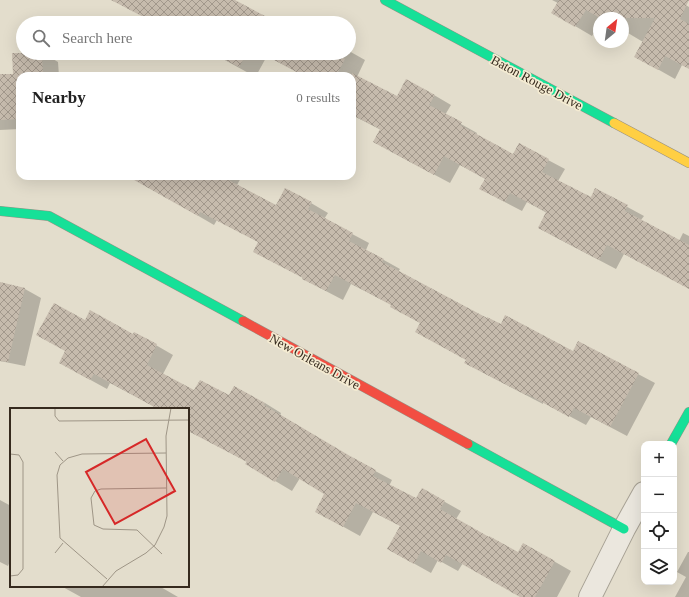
<!DOCTYPE html>
<html lang="en">
<head>
<meta charset="utf-8">
<style>
  :root { --surface:#fff; --page:#f6f6f6; --text:#222; --muted:#767676; --line:#e0e0e0 }
  body { margin:0; font-family:Georgia,serif; background:var(--page); color:var(--text) }
  .controls { position:absolute; right:12px; bottom:12px; display:grid; overflow:hidden; border-radius:8px; box-shadow:0 4px 16px #0002 }
  .controls button { width:36px; height:36px; display:grid; place-items:center; padding:0; border:0; border-bottom:1px solid var(--line); background:var(--surface); color:var(--text); font:20px sans-serif }
  .compass { position:absolute; left:593px; top:12px; width:36px; height:36px; border-radius:50%; background:var(--surface); box-shadow:0 4px 16px #0002; rotate:29deg }
  .list { margin:0; padding:0; list-style:none }
  h2 { display:flex; justify-content:space-between; align-items:center; height:52px; margin:0; padding:0 16px; font-size:17px }
  h2 small { font-size:13px; font-weight:400; color:var(--muted) }
  .icon { flex:none; width:22px; height:22px; fill:none; stroke:currentColor; stroke-width:2; stroke-linecap:round; stroke-linejoin:round }
  .map { position:relative; flex:none; width:689px; height:597px; overflow:hidden }
  .search { position:absolute; background:var(--surface); box-shadow:0 4px 16px #0002; left:16px; top:16px; width:340px; height:44px; display:flex; align-items:center; gap:10px; box-sizing:border-box; padding:0 14px; border-radius:22px; color:var(--muted); font-size:15px }
  .panel { position:absolute; background:var(--surface); box-shadow:0 4px 16px #0002; left:16px; top:72px; width:340px; height:108px; border-radius:12px }
  .map>svg:first-child { display:block }
  .shadow { fill:#0003 }
  .building { fill:url(#building-cross-hatch) }
  .lines { fill:none; stroke-linecap:round; stroke-linejoin:round }
  .street-casing { stroke:#a8a295; stroke-width:24 }
  .fast-casing { stroke:#989185; stroke-width:10 }
  .slow-casing { stroke:#989185; stroke-width:10 }
  .jam-casing { stroke:#989185; stroke-width:10 }
  .street { stroke:#ebe7de; stroke-width:22 }
  .fast { stroke:#16e098; stroke-width:9 }
  .slow { stroke:#ffcf43; stroke-width:9 }
  .jam { stroke:#f24e42; stroke-width:9 }
  .labels { text-anchor:middle; stroke-width:3.5; stroke-linejoin:round; paint-order:stroke }
  .street-label { font-size:13px; fill:#362a1e; stroke:#f4ebd2 }
  .inset-road { fill:none; stroke:#9e9586; stroke-width:1 }
  .view { fill:#d62828; fill-opacity:0.15; stroke:#d62828; stroke-width:2 }
  .inset-edge { fill:none; stroke:#362a1e; stroke-width:2 }
</style>
</head>
<body>
<div class="map">
<svg width="689" height="597" viewBox="0 0 689 597">
  <defs>
    <pattern id="building-cross-hatch" width="8" height="8" patternUnits="userSpaceOnUse"><rect width="8" height="8" fill="#c6bbad"/><path d="M0 0l8 8M0 8l8-8" fill="none" stroke="#a2988c"/></pattern>
  </defs>
  <rect width="100%" height="100%" fill="#e3ddcc"/>
  <path class="shadow" d="M552 0H677L689 7V68L682 65 675 79 652 66 643 42 623 30V18H599V25L592 36 553 13 558 3Z
    M349 51 365 60 357 77 398 98 434 95 451 105 445 115 477 133 476 135 513 155 548 160 565 169 558 181 591 198 596 190 644 216 641 220 679 241 683 233 689 236V288L624 254 616 269 555 237 539 228 547 213 527 202 522 211 497 198 486 179 460 165 450 183 390 151 381 130 352 115V76H305L267 56 256 76H254L212 53H349Z
    M13 53H43L58 62 59 76H20V129L0 130V75L14 74Z
    M143 176H242L237 185 277 206 311 203 328 213 324 219 369 243 366 250 400 269 398 272 488 319 501 325 573 352 638 374 655 383 627 436 591 417 586 425 543 402V404L482 372 421 323 392 305 351 284 343 300 320 288 303 278 259 242 217 220 214 225 140 182Z
    M0 283 25 289 41 298 25 366 0 361Z
    M85 322 134 335 135 333 173 355 163 374 195 392 229 397 265 403 281 413 280 416 353 459 392 480 389 486 416 500 422 489 461 511 456 519 518 554 524 544 571 571 557 597H522L463 563 458 571 438 560 431 573 388 549 401 526 373 512 360 536 333 521 326 494 300 478 292 491 247 464 248 462 188 430V409H159L110 383 107 389 76 372Z
    M0 500 11 506V559L8 566 0 562Z
    M688 552H689V597H675L686 577 677 572Z
    M61 586H159L178 597H81Z"/>
  <path class="building" d="M111 0H235L278 23H155Z
    M559 0H689L680 19 689 24V69L665 56 658 70 634 57 655 18H600L586 10 575 27 551 13Z
    M12 53H42L43 76H20V119L0 120V74H13Z
    M212 53H247L239 67Z
    M261 53H335L345 59 336 76H304Z
    M352 73 397 96 406 79 435 95 429 105 462 122 460 125 513 154 519 143 549 159 542 172 591 197 595 188 628 205 625 211 689 245V289L607 245 599 260 538 228 546 212 510 193 505 202 479 189 485 179 444 156 434 175 373 142 380 129 352 115Z
    M127 176H221L276 205 285 188 312 202 308 209 353 233 349 241 384 259 382 262 487 318V317L501 324 505 315 573 351 578 341 639 373 610 427 574 408 569 417 527 394 526 395 464 363 466 360 415 332 420 323 390 307 391 305 335 275 326 291 302 279 303 278 253 252 258 242 200 212 198 216Z
    M0 282 25 288 8 362 0 361Z
    M54 303 85 320 90 310 133 334 134 332 157 344 147 365 194 390 200 380 229 395 234 386 265 403 264 405 350 456 376 470 373 476 416 498 422 488 445 501 440 509 489 537V536L518 552 523 543 555 561 535 597H520L446 555 441 563 421 551 414 564 387 549 400 526 356 503 343 527 315 512 324 494 283 469 275 482 245 464 247 462 188 431V409H158L94 374 90 380 59 363 65 351 36 335Z"/>
  <g class="lines">
    <defs>
      <path id="street" d="M590 597 624 529 644 493"/>
      <path id="fast" d="M385 0 614 123
        M0 211 49 216 243 321
        M468 444 624 529
        M671 444 689 412"/>
      <path id="slow" d="M614 123 689 163"/>
      <path id="jam" d="M243 321 468 444"/>
    </defs>
    <use href="#street" class="street-casing"/>
    <use href="#fast" class="fast-casing"/>
    <use href="#slow" class="slow-casing"/>
    <use href="#jam" class="jam-casing"/>
    <use href="#street" class="street"/>
    <use href="#fast" class="fast"/>
    <use href="#slow" class="slow"/>
    <use href="#jam" class="jam"/>
  </g>
  <g class="labels">
    <g class="street-label">
      <text transform="translate(537 82) rotate(28)" y="5">Baton Rouge Drive</text>
      <text transform="translate(315 361) rotate(29)" y="5">New Orleans Drive</text>
    </g>
  </g>
  <g transform="translate(10 408)">
    <rect width="179" height="179" fill="#e3ddcc"/>
    <path class="inset-road" d="M45 0V8L49 13 179 12M45 44 53 53M0 46 9 47 13 54V161L8 167 0 168M45 145 53 135M152 146 127 122 93 121 84 117 81 90 85 83 91 81 156 80M97 171 50 130 47 67 50 57 58 50 72 46 156 45M92 179 106 163 136 145 145 137 154 119 157 108 156 28 161 0"/>
    <path class="view" d="M136 31 165 83 105 116 76 64Z"/>
    <rect width="179" height="179" class="inset-edge"/>
  </g>
</svg>
<div class="controls">
<button>+</button>
<button>−</button>
<button><svg class="icon" aria-label="locate" viewBox="0 0 24 24"><circle cx="12" cy="12" r="6"/><path d="M12 2v4M12 18v4M2 12h4M18 12h4"/></svg></button>
<button><svg class="icon" aria-label="layers" viewBox="0 0 24 24"><path d="M12 4l9 5-9 5-9-5zM3 14l9 5 9-5"/></svg></button>
</div>
<svg class="compass" viewBox="-18 -18 36 36"><path d="M0-13l5 13h-10z" fill="#e53935"/><path d="M0 13l5-13h-10z" fill="#767676"/></svg>
<div class="search"><svg class="icon" aria-label="search" viewBox="0 0 24 24"><circle cx="10" cy="10" r="6"/><path d="M15 15l6 6"/></svg>Search here</div>
<section class="panel">
<h2>Nearby<small>0 results</small></h2>
<ul class="list">
</ul>
</section>
</div>
</body>
</html>
